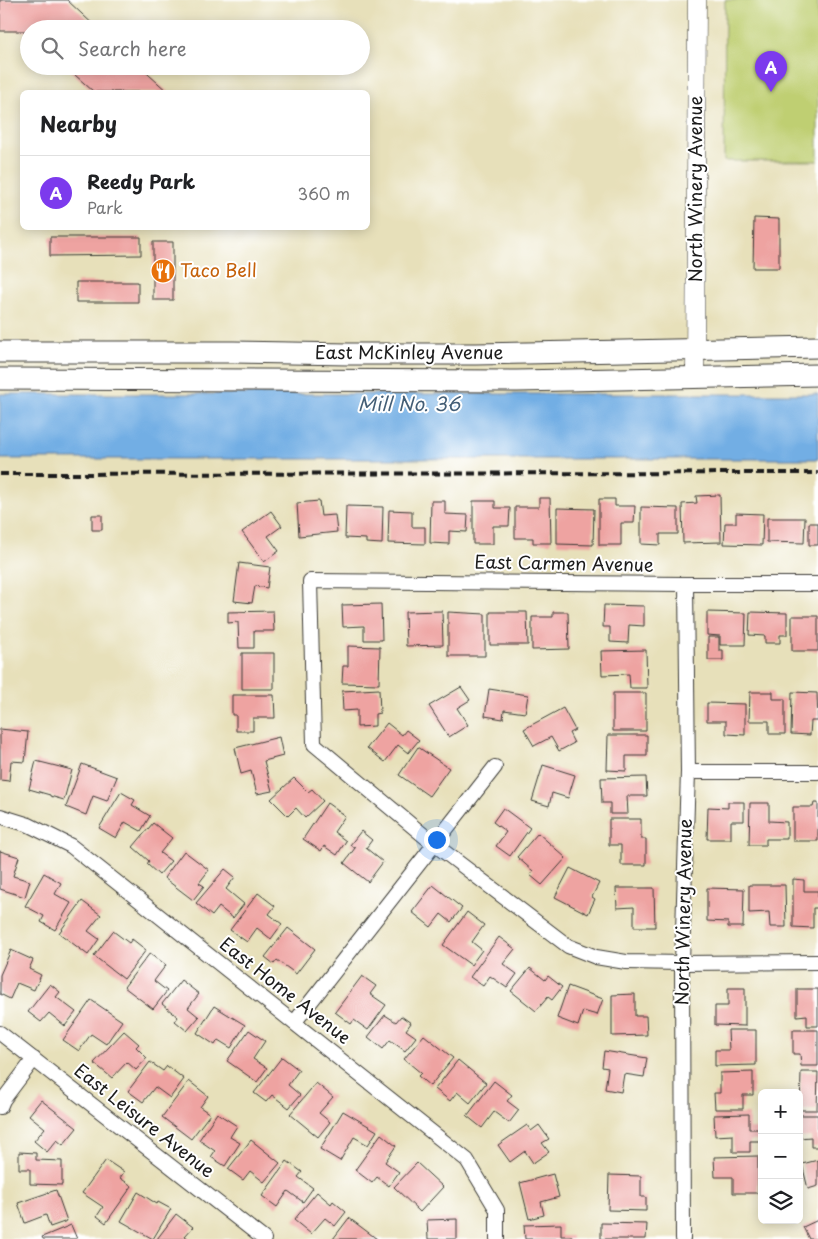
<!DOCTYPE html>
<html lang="en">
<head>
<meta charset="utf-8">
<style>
  :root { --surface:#fff; --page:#f6f6f6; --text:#202124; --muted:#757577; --line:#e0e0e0; --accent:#7c3aed }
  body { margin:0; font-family:"Playpen Sans",sans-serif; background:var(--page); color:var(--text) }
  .controls { position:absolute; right:15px; bottom:15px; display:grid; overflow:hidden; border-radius:8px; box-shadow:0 2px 12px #0003 }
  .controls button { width:45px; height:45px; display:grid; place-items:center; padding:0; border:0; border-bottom:1px solid var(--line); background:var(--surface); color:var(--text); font:25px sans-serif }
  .you { position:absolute; left:436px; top:839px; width:18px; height:18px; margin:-12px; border:4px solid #fff; border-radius:50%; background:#1a73e8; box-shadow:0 0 0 8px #1a73e833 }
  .badge { display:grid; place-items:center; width:32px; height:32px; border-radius:50%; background:var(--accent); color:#fff; font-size:16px; font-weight:700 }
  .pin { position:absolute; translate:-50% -41px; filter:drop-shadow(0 1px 2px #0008) }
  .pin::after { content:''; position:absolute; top:26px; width:18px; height:15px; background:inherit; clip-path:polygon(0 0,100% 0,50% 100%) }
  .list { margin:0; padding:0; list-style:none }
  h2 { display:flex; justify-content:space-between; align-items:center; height:65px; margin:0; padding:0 20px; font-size:21px }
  h2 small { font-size:16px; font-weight:400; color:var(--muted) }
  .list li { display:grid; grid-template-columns:32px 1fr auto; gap:15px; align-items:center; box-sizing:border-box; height:75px; padding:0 20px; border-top:1px solid var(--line) }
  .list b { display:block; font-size:19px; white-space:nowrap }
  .list p { margin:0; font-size:16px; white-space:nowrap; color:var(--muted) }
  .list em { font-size:16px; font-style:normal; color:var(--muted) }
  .icon { flex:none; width:28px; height:28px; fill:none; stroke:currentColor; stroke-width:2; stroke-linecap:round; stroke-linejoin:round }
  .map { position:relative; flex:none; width:818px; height:1239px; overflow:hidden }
  .search { position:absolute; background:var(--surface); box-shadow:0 2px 12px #0003; left:20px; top:20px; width:350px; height:55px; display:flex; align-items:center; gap:12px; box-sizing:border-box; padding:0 18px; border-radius:28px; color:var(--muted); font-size:19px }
  .panel { position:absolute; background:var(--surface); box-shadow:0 2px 12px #0003; left:20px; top:90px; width:350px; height:140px; border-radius:8px }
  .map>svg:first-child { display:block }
  .green { fill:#bfcf72; stroke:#6e7647 }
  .water { fill:#72aee4; stroke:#476580 }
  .building { fill:#eea3a1 }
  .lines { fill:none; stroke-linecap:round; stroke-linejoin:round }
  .minor-casing { stroke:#3a3934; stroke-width:16 }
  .tertiary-casing { stroke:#3a3934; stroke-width:19 }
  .primary-casing { stroke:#3a3934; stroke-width:23 }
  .minor { stroke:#fff; stroke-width:14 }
  .tertiary { stroke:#fff; stroke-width:18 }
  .primary { stroke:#fff; stroke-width:21 }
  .rail { stroke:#1c1c1c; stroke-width:4; stroke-dasharray:8 4; stroke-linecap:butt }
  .labels { text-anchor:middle; stroke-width:4; stroke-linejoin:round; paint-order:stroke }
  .street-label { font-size:18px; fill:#1c1c1c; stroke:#fff }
  .food-label { font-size:18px; fill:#c56008; stroke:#fff; text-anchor:start }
  .water-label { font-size:19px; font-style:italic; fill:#435e76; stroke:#fff }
</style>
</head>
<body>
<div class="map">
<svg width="818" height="1239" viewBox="0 0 818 1239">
  <rect width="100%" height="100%" fill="#fff"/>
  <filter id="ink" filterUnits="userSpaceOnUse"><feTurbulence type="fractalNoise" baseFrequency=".02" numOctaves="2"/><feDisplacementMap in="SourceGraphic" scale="10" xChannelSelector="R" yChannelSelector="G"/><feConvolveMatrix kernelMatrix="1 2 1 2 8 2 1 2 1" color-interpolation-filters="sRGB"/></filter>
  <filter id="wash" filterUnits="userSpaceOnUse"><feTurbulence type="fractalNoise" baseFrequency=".0096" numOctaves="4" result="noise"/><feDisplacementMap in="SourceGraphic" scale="20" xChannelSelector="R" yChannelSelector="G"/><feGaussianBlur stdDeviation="1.12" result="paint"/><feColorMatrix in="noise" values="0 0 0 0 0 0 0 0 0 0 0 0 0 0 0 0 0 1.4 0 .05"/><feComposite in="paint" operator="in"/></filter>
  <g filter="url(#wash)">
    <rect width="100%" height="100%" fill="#e7e0ba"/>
    <path class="green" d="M725 0H818V161H724Z"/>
    <path class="water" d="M0 394H818V459H0Z"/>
    <g id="blocks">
      <path class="building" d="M0 0H67L98 29H29V33L26 31H0Z
        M65 66H139L168 92H94Z
        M754 218 779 219V268H753Z
        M50 237H141V255L50 256Z
        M153 242H173V300H153Z
        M76 282H138V302H76Z
        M720 495 721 542 683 543 682 504 697 503 696 496Z
        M539 498H550L551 543H533V538H515V507H539Z
        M599 499H615V506H635L634 523H621V545H599Z
        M319 501 321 516 335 515 337 532 299 536 297 503Z
        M431 501H445V514L468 515 467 532 449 531V544L430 543Z
        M473 501H495V508H510L509 526H493V544H473Z
        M346 506 383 507 382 544 366 543V539L345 538Z
        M641 507 678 508V534H660V545L641 544Z
        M557 508 594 509 593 545 557 544Z
        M389 510 412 511V527H425V544L388 543Z
        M271 511 282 526 268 536 279 551 264 562 242 532Z
        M736 513 763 514 762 545 724 544 725 523H736Z
        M92 515H102V530H92Z
        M767 518H805L804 543 767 542Z
        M809 523H818V545H809Z
        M239 563 270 567 267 588 255 586 252 603 234 601Z
        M381 604 382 640H364V626L343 627 342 605Z
        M604 605 644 606V626L629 625 628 643 610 642V627H603Z
        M273 611 274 631H254V648H239L238 622 228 623V612Z
        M442 611 443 645 406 646 405 612Z
        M448 612 485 614V656H448Z
        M490 612H527L528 645H490Z
        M553 612H568L569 649 532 650V617H553Z
        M707 612 746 613 745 645H720V636L707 635Z
        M750 612 787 613V635H780V643H765V636L749 635Z
        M792 616H818V651H792Z
        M708 637H719V650H723V660H708Z
        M348 646 380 647 379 684 342 683 343 666H348Z
        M646 650 647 688H630L629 674 602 675 601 651Z
        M242 653H274V689H242Z
        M461 687 470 700 457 708 468 725 449 737 429 706Z
        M379 689 380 713 375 714V726L357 727V710L343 711 342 691Z
        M489 689 528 695 525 713 504 710 503 719 485 716Z
        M750 692H773V699H785V734H769V721H749Z
        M792 692 817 693 818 721H811L810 735 791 734Z
        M613 693H646V731H613Z
        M232 695H274L275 718H253V731H236V715H232Z
        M707 703 745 704V735L726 734V721H707Z
        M563 708 575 730 569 733 574 743 559 751 551 737 534 746 524 729Z
        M387 723 402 735 406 730 419 740 408 753 398 745 385 762 367 748Z
        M0 729 28 732 25 762 11 761 9 781 0 780Z
        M608 735H647V756H626V771L607 770Z
        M279 737 283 756 264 761 272 791 257 794 251 771 241 774 235 748Z
        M418 747 449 768 429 796 399 775Z
        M36 761 72 770 64 800 50 796V795L29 789Z
        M82 764 117 777 107 801 93 796 86 815 66 807Z
        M543 765 575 775 568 798 552 793 549 806 532 801Z
        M646 777 647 796H627L628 814H610V803H602L601 778Z
        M294 778 308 792 312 789 323 801 305 818 296 808 288 816 271 799Z
        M121 792 135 800 132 805 150 816 141 831 125 822 116 838 99 828Z
        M728 802H744V821H731V839H707L708 807 728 808Z
        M327 803 345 816 334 832 346 841 337 855 324 846 321 851 303 839Z
        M750 803H769V821L787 822V839H766V845H749Z
        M814 803H818V841H793V807H813Z
        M503 808 530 828 510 856 496 846 506 832 493 822Z
        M609 819H641V839H646V865H621V845H609Z
        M153 823 172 838 160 853 171 861 159 875 147 864 149 861 133 847Z
        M361 831 372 840 366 848 383 862 368 882 344 863 355 848 350 845Z
        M538 833 566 858 542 885 530 875 533 871 517 857Z
        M0 851 19 857 13 876 30 881 25 897 0 889Z
        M184 851 209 870 199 883 204 886 193 900 164 878Z
        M570 868 599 883 592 897 595 899 588 914 555 897Z
        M225 869 235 877 226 889 244 904 233 918 219 907 212 916 196 903Z
        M44 873 61 883 55 894 71 903 55 930 41 922 44 916 25 906Z
        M793 879 804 880V891H818V908H813V928L793 927Z
        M433 885 462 908 451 922 441 914 431 927 412 912Z
        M749 885H785L786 927H770L769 912 749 913Z
        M616 888H654L655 927H634V907L617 908Z
        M707 888 744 889 743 927H728V922L707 921Z
        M258 893 275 906 269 914 282 924 271 939 257 928 247 942 230 930Z
        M82 901 101 915 88 931 99 939 88 955 59 933Z
        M467 912 484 925 472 942 482 950 471 965 443 945Z
        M288 928 315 949 296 974 277 960 274 964 265 957Z
        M113 931 129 943 132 939 146 950 124 979 94 956Z
        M499 937 515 949 503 964 517 974 507 988 490 976 483 986 470 977Z
        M11 950 33 960 29 969 41 975 34 990 17 983 10 999 0 994V975Z
        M150 953 166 965 154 981 167 991 153 1009 124 987Z
        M530 968 545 980 548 976 562 987 552 1000 548 997 536 1011 511 991Z
        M362 976 376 986 370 994 386 1005 368 1030 354 1020 351 1024 335 1012Z
        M181 980 199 994 188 1008 199 1017 187 1031 175 1021 178 1017 162 1004Z
        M50 984 60 992 56 997 76 1012 65 1026 49 1013 41 1022 28 1012Z
        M568 986 603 999 597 1015 583 1011 578 1026 557 1018Z
        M728 988H745V1026L715 1025V1006H728Z
        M797 989H818V1026H807V1015L797 1016Z
        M635 994V1016H646L647 1035 612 1036V995Z
        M91 1000 122 1021 106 1044 91 1034 79 1051 63 1040Z
        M214 1006 245 1025 231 1048 218 1040 215 1045 197 1033Z
        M385 1015 396 1022 401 1016 411 1023 406 1030 416 1037 405 1051 390 1040 383 1049 368 1037Z
        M249 1030 265 1041 253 1059 267 1068 257 1082 227 1061Z
        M728 1030H756V1065L715 1066V1050H729Z
        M793 1030H818V1066H801L800 1054H793Z
        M124 1031 139 1044 136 1047 147 1058 136 1070 127 1062 112 1078 94 1063Z
        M424 1035 453 1058 430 1086 418 1076 421 1073 404 1059Z
        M604 1051 647 1058 644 1077 624 1074 621 1092 605 1089 608 1068 602 1067Z
        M282 1057 299 1070 288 1085 300 1095 289 1108 272 1095 266 1102 254 1093Z
        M458 1060 486 1083 470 1103 457 1092 450 1101 435 1089Z
        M150 1062 163 1071 167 1066 184 1079 170 1098 155 1087 143 1102 128 1091Z
        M753 1072V1095H743V1109H715L714 1093H720V1073Z
        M801 1072H818L817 1110H800Z
        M189 1081 208 1096 200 1107 210 1114 191 1139 162 1117Z
        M494 1081 512 1095 507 1101 519 1110 509 1123 494 1112 482 1128 467 1116Z
        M316 1083 333 1097 319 1113 330 1122 318 1137 290 1114Z
        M41 1100 77 1128 63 1145 57 1140 47 1152 34 1141 45 1128 29 1115Z
        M343 1111 377 1131 368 1145 354 1137 340 1161 320 1149Z
        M217 1113 237 1126 230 1137 240 1143 225 1166 211 1157 215 1151 199 1140Z
        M749 1114V1129H759L760 1141H750V1152H733V1135L715 1136 714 1115Z
        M799 1115H818V1147H811V1137L799 1138Z
        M527 1125 531 1131 539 1125 549 1139 542 1143 549 1152 533 1163 525 1151 510 1162 498 1145Z
        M381 1134 396 1146 385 1162 399 1172 389 1186 377 1177 372 1183 355 1170Z
        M251 1140 280 1163 264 1182 250 1171 243 1180 228 1169Z
        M19 1152 36 1153V1160L62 1161V1185L30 1184V1169H19Z
        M758 1156V1193H733V1177H715L714 1157Z
        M106 1160 124 1172 120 1178 132 1186 106 1223 97 1216 103 1207 82 1193Z
        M818 1160V1186L808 1189 802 1164Z
        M287 1161 302 1172 298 1177 313 1188 303 1202 288 1191 277 1207 262 1196Z
        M417 1163 443 1187 420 1212 394 1187Z
        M553 1174 559 1197 541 1202 544 1215 529 1219 520 1183Z
        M609 1175 641 1176V1197H646V1211L608 1210Z
        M56 1190 67 1221 50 1227 46 1215 25 1223 18 1203Z
        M138 1192 157 1204 158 1202 171 1209 153 1239 121 1221Z
        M317 1192 331 1204 333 1201 346 1212 335 1226 325 1218 311 1234 294 1220Z
        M176 1214 193 1227 185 1236 189 1239H157Z
        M349 1218 377 1239H333Z
        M457 1219V1239H428L427 1220Z
        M818 1220V1239H809L803 1227Z
        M601 1223 647 1224 646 1239H601Z
        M561 1224V1236H572V1239H525L524 1225Z
        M71 1225 77 1239H43L42 1237Z"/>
    </g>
  </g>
  <g filter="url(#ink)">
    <use href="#blocks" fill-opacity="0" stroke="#3a3934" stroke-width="1"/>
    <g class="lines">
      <defs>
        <path id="minor" d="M818 584H686L310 581 314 744 434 844 568 946 596 957 626 962 682 963 818 962
          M688 772H818
          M0 816 29 825 71 846 467 1160 497 1210V1239
          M294 1023 495 767
          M0 1033 264 1239
          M0 1107 3 1100 34 1059
          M683 1239 682 963 688 772 686 584"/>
        <path id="tertiary" d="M695 378 697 0"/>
        <path id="primary" d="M0 352H233L348 354H476L818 347
          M0 379 517 381 818 375"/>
      </defs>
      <use href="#minor" class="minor-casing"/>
      <use href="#tertiary" class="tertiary-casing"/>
      <use href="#primary" class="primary-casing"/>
      <use href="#minor" class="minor"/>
      <use href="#tertiary" class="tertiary"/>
      <use href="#primary" class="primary"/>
      <path class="rail" d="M0 474 818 473"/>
    </g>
  </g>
  <defs>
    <symbol id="restaurant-disc" viewBox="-11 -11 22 22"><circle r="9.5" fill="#e8710a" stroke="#fff"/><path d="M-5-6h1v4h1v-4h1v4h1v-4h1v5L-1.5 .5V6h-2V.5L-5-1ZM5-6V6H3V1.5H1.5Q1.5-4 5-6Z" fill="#fff"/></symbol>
  </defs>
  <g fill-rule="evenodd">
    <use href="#restaurant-disc" x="149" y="257" width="28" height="28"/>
  </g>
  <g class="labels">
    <g class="street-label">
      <text transform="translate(696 189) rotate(-90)" y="6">North Winery Avenue</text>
      <text x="409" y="359">East McKinley Avenue</text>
      <text transform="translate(564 564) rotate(1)" y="6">East Carmen Avenue</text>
      <text transform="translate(684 912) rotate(-89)" y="6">North Winery Avenue</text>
      <text transform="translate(285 991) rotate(38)" y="6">East Home Avenue</text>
      <text transform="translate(144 1121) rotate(38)" y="6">East Leisure Avenue</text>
    </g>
    <g class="food-label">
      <text x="180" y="277">Taco Bell</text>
    </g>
    <g class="water-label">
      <text x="409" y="411">Mill No. 36</text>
    </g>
  </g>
</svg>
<div class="controls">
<button>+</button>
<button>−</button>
<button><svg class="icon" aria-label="layers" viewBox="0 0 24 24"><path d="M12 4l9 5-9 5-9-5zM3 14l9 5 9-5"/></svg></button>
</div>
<div class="you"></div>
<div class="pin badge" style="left:771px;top:92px">A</div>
<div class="search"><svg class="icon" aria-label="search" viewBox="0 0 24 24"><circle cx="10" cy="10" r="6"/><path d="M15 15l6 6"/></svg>Search here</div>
<section class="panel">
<h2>Nearby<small></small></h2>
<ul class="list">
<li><span class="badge">A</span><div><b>Reedy Park</b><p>Park</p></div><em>360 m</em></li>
</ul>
</section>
</div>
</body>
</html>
